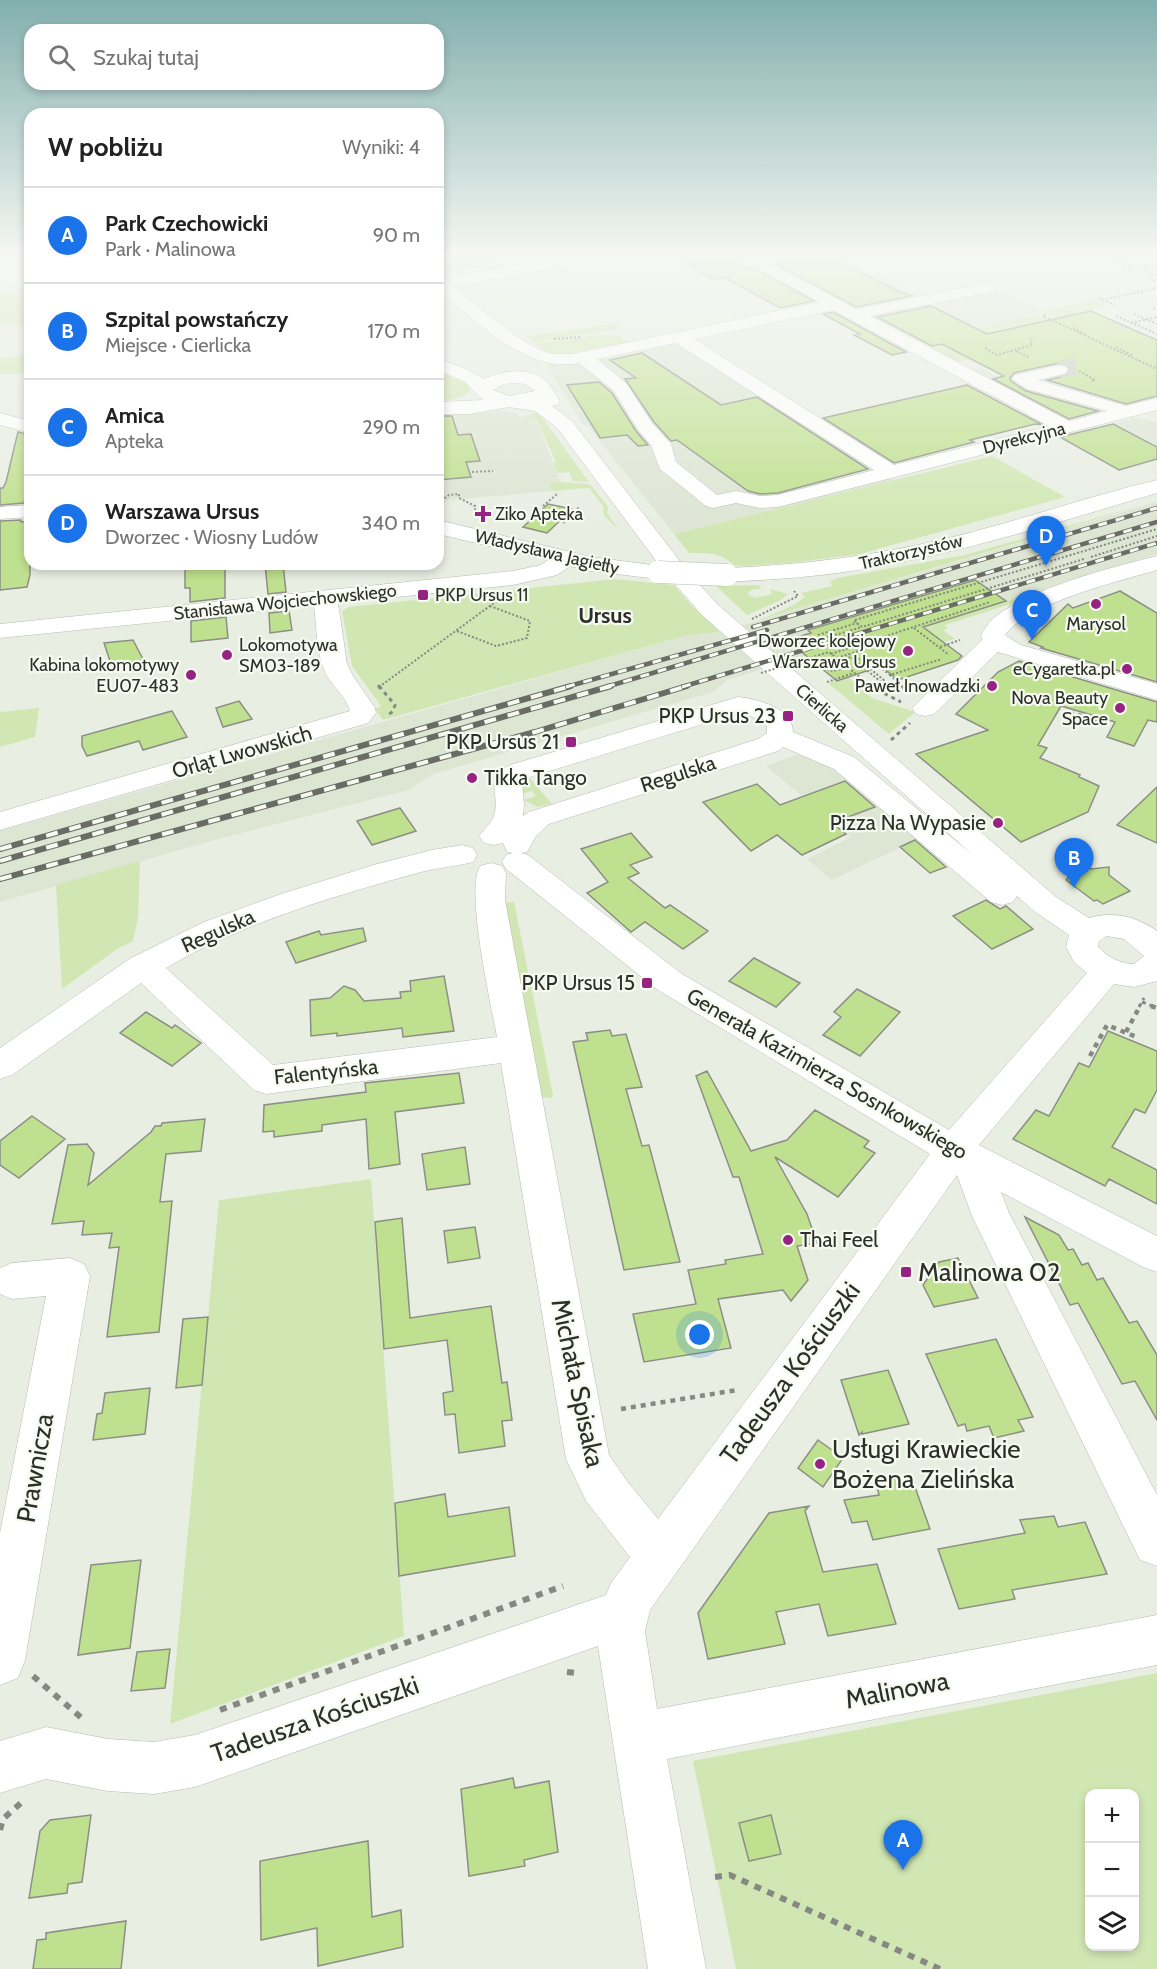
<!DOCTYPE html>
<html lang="pl">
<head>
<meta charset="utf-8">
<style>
  :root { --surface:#fff; --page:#f6f6f6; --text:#222; --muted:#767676; --line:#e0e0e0; --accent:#1a73e8 }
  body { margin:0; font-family:Cabin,sans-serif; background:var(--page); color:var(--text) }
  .controls { position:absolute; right:18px; bottom:18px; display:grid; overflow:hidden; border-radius:12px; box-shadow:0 3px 9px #0003 }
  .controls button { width:54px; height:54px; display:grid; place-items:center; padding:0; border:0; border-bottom:2px solid var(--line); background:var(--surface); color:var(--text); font:30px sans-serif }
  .you { position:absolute; left:700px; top:1335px; width:21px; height:21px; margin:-15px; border:4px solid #fff; border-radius:50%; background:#1a73e8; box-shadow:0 0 0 9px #1a73e833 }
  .badge { display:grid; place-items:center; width:39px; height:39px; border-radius:50%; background:var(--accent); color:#fff; font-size:20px; font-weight:700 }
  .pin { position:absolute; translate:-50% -50px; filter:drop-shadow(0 2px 3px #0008) }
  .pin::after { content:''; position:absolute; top:32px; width:21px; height:18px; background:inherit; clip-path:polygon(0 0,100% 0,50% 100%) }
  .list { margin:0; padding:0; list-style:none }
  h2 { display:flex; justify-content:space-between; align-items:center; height:78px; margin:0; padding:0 24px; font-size:26px }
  h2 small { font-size:20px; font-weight:400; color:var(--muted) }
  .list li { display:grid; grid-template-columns:39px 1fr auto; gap:18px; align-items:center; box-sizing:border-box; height:96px; padding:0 24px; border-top:2px solid var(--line) }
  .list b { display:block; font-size:22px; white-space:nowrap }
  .list p { margin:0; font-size:20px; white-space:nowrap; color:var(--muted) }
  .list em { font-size:20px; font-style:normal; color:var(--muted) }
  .icon { flex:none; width:33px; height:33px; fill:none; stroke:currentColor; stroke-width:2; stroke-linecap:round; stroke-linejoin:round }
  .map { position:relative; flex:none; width:1157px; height:1969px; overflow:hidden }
  .search { position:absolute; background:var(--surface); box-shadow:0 3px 9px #0003; left:24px; top:24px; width:420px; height:66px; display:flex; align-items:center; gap:15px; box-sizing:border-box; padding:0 21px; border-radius:18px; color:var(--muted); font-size:22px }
  .panel { position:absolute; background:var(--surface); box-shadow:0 3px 9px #0003; left:24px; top:108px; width:420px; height:462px; border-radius:18px }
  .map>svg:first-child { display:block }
  .built { fill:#dde5d3 }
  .green { fill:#d1e7b3; fill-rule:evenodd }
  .building { fill:#bfe08e; stroke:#8b8f86; stroke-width:1.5 }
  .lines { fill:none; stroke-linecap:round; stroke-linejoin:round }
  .minor-tunnel { stroke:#c4c8be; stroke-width:17; stroke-dasharray:17 8; stroke-linecap:butt }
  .minor-casing { stroke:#b7bbb1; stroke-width:1 }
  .path-far3 { stroke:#868982; stroke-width:2; stroke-dasharray:2 2; stroke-linecap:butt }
  .path-far2 { stroke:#868982; stroke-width:3; stroke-dasharray:4 4; stroke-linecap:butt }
  .path-far1 { stroke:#868982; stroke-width:4.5; stroke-dasharray:5 5; stroke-linecap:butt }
  .path { stroke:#868982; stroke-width:6; stroke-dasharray:7 7; stroke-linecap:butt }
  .minor { fill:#fff; fill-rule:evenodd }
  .rail-far1-casing { stroke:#696b65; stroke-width:4.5 }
  .rail-casing { stroke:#696b65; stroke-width:6 }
  .rail-far1 { stroke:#f6fbf0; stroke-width:3; stroke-dasharray:9; stroke-linecap:butt }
  .rail { stroke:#f6fbf0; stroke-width:4; stroke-dasharray:12; stroke-linecap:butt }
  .minor-bridge-casing { stroke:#b7bbb1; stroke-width:23; stroke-linecap:butt }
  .path-bridge { stroke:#868982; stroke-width:2; stroke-dasharray:2 2; stroke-linecap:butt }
  .minor-bridge { stroke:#fff; stroke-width:22 }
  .poi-dot { fill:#962382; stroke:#f6fbf0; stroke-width:2 }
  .labels { text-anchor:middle; stroke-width:4.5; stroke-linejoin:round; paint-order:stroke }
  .far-street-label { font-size:18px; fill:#2e2f2b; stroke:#f6fbf0 }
  .far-poi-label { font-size:18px; fill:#2e2f2b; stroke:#f6fbf0; text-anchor:end }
  .poi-label { font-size:21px; fill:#2e2f2b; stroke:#f6fbf0; text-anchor:end }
  .street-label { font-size:21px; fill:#2e2f2b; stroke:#f6fbf0 }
  .far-district-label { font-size:22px; font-weight:bold; fill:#2e2f2b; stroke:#f6fbf0 }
  .near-poi-label { font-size:26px; fill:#2e2f2b; stroke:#f6fbf0; text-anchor:start }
  .near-street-label { font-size:26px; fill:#2e2f2b; stroke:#f6fbf0 }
</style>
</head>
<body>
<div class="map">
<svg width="1157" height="1969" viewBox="0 0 1157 1969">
  <rect width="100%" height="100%" fill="#e9eee3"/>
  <path class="built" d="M825 255 866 276 877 274 923 297 995 289 1046 313 919 341 774 265Z
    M676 340 773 402 894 480 674 534 588 426 583 424 546 365 578 361Z
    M980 367 1008 382 1104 411 1066 420 971 369Z
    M500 411 516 413 523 418 535 417 564 490 448 500 438 508V416Z
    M1133 418 1157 422V447L1112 424Z
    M1157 502V554L923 627 836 647 727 680 713 692 433 774 408 790 211 841 0 902V831L688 635 720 632Z
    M797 755 812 757 830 764 924 836 832 880 807 859 851 837 766 766Z"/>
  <path class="green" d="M497 254H551L438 274V264Z
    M0 291H8L30 298V325H0Z
    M1095 299 1110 306 1070 315 1157 355V364L1041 311Z
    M1038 315 1157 370V381L1035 323 943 344 971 359 958 362 919 341Z
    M613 324 618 325 619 329C591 335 562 336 534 343L526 336Z
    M604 334 605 336H619L627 342 557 356H551L535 344Z
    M26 356 23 374H0V358Z
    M438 371 469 385 470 392 460 398 438 402Z
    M536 412 542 417 589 482 573 481 569 472 558 473 553 463 556 462 535 417 523 418Z
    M992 456 1065 497 860 554 780 564 735 566C720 552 708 553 689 553L674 534Z
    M560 482 590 484 608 507 607 513 619 530 604 515 603 506 589 488 552 491 549 483Z
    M1157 501 759 620 792 606 805 597 801 593 832 586 830 582 837 578 965 555Z
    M615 579 674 585 691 605 720 632 688 635 383 720 375 709 381 706 352 666 342 611 349 607Z
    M759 585 761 589H754L748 592 749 595 756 598 772 594 770 589 788 594 779 601 747 615 716 586Z
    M1013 599 1017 602 945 625 948 628 943 630 955 639 943 642 923 627Z
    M848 677 872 698 915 712 889 734 828 683Z
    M39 708 35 737 0 747V712Z
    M528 776 552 804 538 807 523 800 536 796 532 791 520 794 519 783Z
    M140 861 138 917 133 941 117 949 62 989 56 885Z
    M514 902 553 1095 552 1098 541 1097 503 903Z
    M371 1179 404 1636 170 1724 219 1200Z
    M1157 1673V1969H736L693 1761ZM1090 1794H1134V1946H1090Z"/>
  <path class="building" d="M713 254H722L750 269 754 268 814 301 780 308 724 277 712 279 679 260Z
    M825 255 894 289 911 296 856 307 776 264Z
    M931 306 987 334 1091 311 1157 340V396L1126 404 1047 380 1065 376 1070 371 1067 365 1059 363 1014 373 1010 378 1011 381 1026 391 1098 411 1069 419 993 379 1004 376 942 344 932 346 877 317Z
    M833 312 906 352 892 355 854 335 860 334 823 314Z
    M642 353 721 405 757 397 868 469 778 493 760 494 748 491 677 440 671 441 654 422 625 379 636 378 610 360Z
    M599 382 612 393 636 431 648 445 638 446 627 435 600 438 567 385Z
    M967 385 1043 425 1035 424 970 440 974 442 894 463 823 418Z
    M438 416H452L458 435 471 434 480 461 466 462 471 477 438 480Z
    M1113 424 1157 447V459L1119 470 1060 437Z
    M18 432 30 435V475L24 503 0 505V488H3L6 482Z
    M548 504 572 509 547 533 523 527Z
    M21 520V522L30 521V575L27 587 0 590V521Z
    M185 564H225V598L190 602V588H185Z
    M265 564H283L286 592 268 594Z
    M975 580 1006 601 923 627 962 656 958 660 898 680 881 666 837 681 787 640 811 633 808 630Z
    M1120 591 1157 613V682L1041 648 1043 647 1029 642 1068 604 1073 608Z
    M289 611 292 630 270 633 269 613Z
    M226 617 228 638 191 642V621Z
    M133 640 144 661 111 664 104 643Z
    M1019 661 1157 702V722L1148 720 1134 746 1107 737 1115 722 1061 706 1038 745 1047 748 1040 758 1080 775 1079 777 1099 786 1088 812 1021 842 916 754 988 730 956 714 998 672Z
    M239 701 252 719 223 727 216 708Z
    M172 711 187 737 143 750 139 741 87 756 82 746V736Z
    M845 781 875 807 832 823 846 834 802 855 777 835 751 851 703 802 757 784 780 805Z
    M1157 787V843L1117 825Z
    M400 808 416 831 372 845 357 821Z
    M631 833 652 857 630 865 639 873 628 878 665 908 670 905 708 931 683 949 645 922 631 932 587 893 608 882 581 849Z
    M915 840 946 867 930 873 900 847Z
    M1082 862 1091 869 1109 867V875L1130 891 1103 904 1097 900 1094 901 1066 880Z
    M986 900 1000 909 1006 906 1033 929 992 949 953 916Z
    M363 928 366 941 296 963 286 942 319 931 321 935Z
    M754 958 800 983 776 1007 729 981Z
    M444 976 454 1031 403 1037 402 1028 337 1036V1033L311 1036 310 1000 330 998 344 986 355 990 364 1001 401 998 400 992 411 991 410 981Z
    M857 989 900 1012 860 1056 823 1035 841 1017 834 1012Z
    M146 1012 172 1028 175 1025 201 1043 172 1066 120 1033Z
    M610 1030 612 1036 626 1034 642 1087 626 1089 642 1146 649 1145 680 1262 624 1270 573 1042 588 1040 586 1033Z
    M1108 1031 1157 1051V1090L1145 1113 1135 1109 1112 1147 1157 1170V1204L1109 1179 1105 1186 1013 1139 1036 1110 1049 1116 1079 1063 1089 1067Z
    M707 1071 751 1151 787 1140 815 1110 869 1141 864 1147 875 1153 838 1197 775 1157 807 1214 817 1243 797 1246 808 1280 791 1301 783 1290 718 1299 731 1348 644 1362 633 1314 696 1304 688 1270 726 1264 725 1260 763 1254 739 1177H733L696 1076Z
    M459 1073 464 1103 395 1112 400 1164 369 1169 366 1119 322 1125V1131L274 1137V1131L263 1132 264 1105 366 1092 365 1083Z
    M32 1116 65 1139 19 1178 0 1165V1141Z
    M205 1119 201 1151 166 1154 160 1202 172 1201 159 1332 107 1337 119 1247 109 1248 112 1233 82 1235 84 1221 52 1224 68 1145 87 1144 94 1153 88 1185 151 1132 155 1126H161L162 1123Z
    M465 1147 470 1184 427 1190 422 1154Z
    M1025 1217 1059 1235 1068 1250 1073 1249 1082 1265 1088 1263 1097 1280 1103 1278 1129 1323 1137 1321 1157 1355V1420L1135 1381 1122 1384 1078 1303 1070 1305Z
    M402 1218 410 1318 491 1306 502 1383 507 1382 512 1420 502 1421 505 1446 459 1453 455 1414 445 1415 443 1393 453 1391 447 1340 384 1349 375 1222Z
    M475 1227 480 1258 448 1263 444 1231Z
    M958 1258 978 1298 934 1307 923 1285 939 1262Z
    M208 1317 202 1385 176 1388 183 1319Z
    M996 1339 1033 1417 1018 1420 1024 1431 994 1438 989 1426 967 1431 965 1424 958 1426 926 1354Z
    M888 1370 909 1424 862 1434V1432L859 1435 841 1380Z
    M150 1388 145 1434 93 1440 97 1414 102 1413 105 1393Z
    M818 1440 843 1458 823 1487 798 1468Z
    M911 1476 930 1529 873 1540 867 1521 852 1523 844 1500 879 1495 876 1482Z
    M445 1494 448 1517 509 1507 515 1556 399 1576 395 1503Z
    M809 1506 805 1511 823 1572 877 1564 896 1624 828 1636 819 1604 776 1612 785 1644 708 1659 698 1613 769 1513Z
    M1054 1516 1058 1527 1085 1522 1107 1574 1012 1590 1015 1599 959 1609 938 1549 1025 1533 1020 1520Z
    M141 1560 130 1648 78 1655 91 1565Z
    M170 1649 165 1688 131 1691 137 1652Z
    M513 1778 515 1788 549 1781 558 1852 524 1860 525 1866 469 1876 461 1789Z
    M91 1815 82 1882 68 1884 67 1893 29 1898 40 1831 50 1820Z
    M771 1815 781 1854 749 1861 739 1823Z
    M368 1841 372 1917 401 1910 403 1947 318 1966 317 1928 261 1940 260 1861Z
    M126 1921 121 1969H33L37 1940 46 1939V1933Z"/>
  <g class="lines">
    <path class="minor-tunnel" d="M1059 370 1080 365"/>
    <defs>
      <path id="minor" d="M581 254H615L607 259 452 286C475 304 520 343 545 352 554 355 564 354 573 354L820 302 733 254H752L856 309 989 283 997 288 995 291 870 316 1069 421 1107 411 1027 389 1012 379 1015 375 1059 365 1065 366 1068 370 1065 374 1038 380 1126 406 1157 398V410L778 507 760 508 736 503 713 508 706 506 660 469 651 445 638 430 614 391 579 363C526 374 478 321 438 291V279ZM833 310 1049 426 894 465 694 339ZM676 343 874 470 778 495 760 496 736 491 717 495 676 462 671 444 652 423 627 384 597 359Z
        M0 270 30 281V292L0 281Z
        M438 359 464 368 484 379C501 370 531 367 546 381 551 386 556 395 560 401L558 405 552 406 572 421 689 573 718 605 1056 897 1089 918C1113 911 1136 916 1157 931V981L1134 987 1114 984 979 1145 1157 1236V1272L1143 1267 1001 1192 1009 1213 1157 1495V1566L1140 1560 972 1216 957 1175 650 1610 645 1631 657 1709 1157 1615V1665L667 1759 706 1969H648L598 1646 195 1787 154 1794 108 1791 46 1779 0 1793V1741L46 1727 108 1739 154 1742 195 1735 606 1595 611 1583 630 1557 586 1501 566 1459 501 1063 266 1094 254 1090 141 983 12 1075 0 1079V1048L131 958 204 922 281 894 377 864 432 850 462 845 473 848 477 855 473 862C453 867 433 868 414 874 330 897 241 924 166 968L273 1065 497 1037C491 1004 465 891 480 866L491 863 502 866 506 873 505 900 609 1455 627 1481 658 1519 930 1154 658 990 506 869 502 862 506 855 513 853 507 852 503 843 494 845 484 843 479 836C485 828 493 822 495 812 499 790 484 779 510 765L738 697C758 699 793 708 793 732L854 757 973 855 702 615 667 575 658 579 591 571 570 566 557 575 513 585 338 603 347 664 353 676 375 708 376 713 368 723 0 830V812L350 711C346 697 334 688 327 676 316 655 317 628 314 606L0 638V624L513 571 541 565 548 560 438 534V520L591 557 660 566 558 429 535 411 509 407 470 414H438V402L483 400 465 382 438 370ZM516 383 525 384 535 391 509 396 493 390 504 384ZM739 713C750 714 758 720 767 726V733L758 739 529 812 523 816 524 805 522 782 530 777ZM783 747 834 769 991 902 1002 905 1013 902 1017 896 1034 911 1069 935 1066 947 1074 962 1087 973 949 1130 682 974 528 855 521 853 527 852 536 836 549 824 778 751ZM1106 936 1124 939 1144 956 1134 964C1120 964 1108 957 1098 947L1099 941Z
        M0 413 30 421V433L0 425Z
        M1157 480V493C1052 524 946 558 837 573 800 578 764 580 727 582L719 580 716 575 719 570 727 568C801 565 873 556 945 539 1016 522 1086 497 1157 480Z
        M30 505V517L0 519V507Z
        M1157 556V570C1120 581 1027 603 1005 635L1021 645 1157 684V700L998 652 934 714 925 716 916 714 912 708 982 640 981 635C985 629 989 621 995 617 1034 587 1109 568 1157 556Z
        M70 1258 84 1264 90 1276 25 1660 18 1678 0 1685V1533L46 1296 12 1299 0 1294V1268L12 1263Z"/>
    </defs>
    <use href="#minor" class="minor-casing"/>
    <path class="path-far3" d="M462 254 467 260
      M1103 254 1157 276
      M1102 260 1112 258
      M1124 269 1133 267
      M1140 269 1157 265
      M1153 281 1157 280
      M1099 298 1115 305
      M1102 300 1157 288
      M1153 308 1157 310
      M1134 314 1157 324
      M1045 315 1043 316 1157 369
      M1116 316 1157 334
      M1131 323 1157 317
      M1073 328 1087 335
      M554 339 580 337
      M1116 347 1133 356
      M985 348 997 355 1032 345 1030 338
      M1016 351 1030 358
      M1079 371 1095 380 1091 381
      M472 472 493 471
      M438 503 449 495 459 494V498L475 506V516
      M543 506 557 494
      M563 523 579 507
      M1091 557 1157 536
      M752 619 798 596 794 591
      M855 620 1157 529
      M854 621 862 627 1084 559
      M914 628 949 655
      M457 631 496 646 527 638 530 621 490 606
      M818 635 857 623
      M812 642 862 627
      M854 647 890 675 942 659
      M940 647 960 640
      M831 654 990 602
      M855 656 885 681
      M837 658 859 651
      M803 660 829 652 872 687
      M841 661 851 657 881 682 885 681
      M811 666 833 671 847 668
      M890 675 903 687
      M827 682 854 673
      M378 685 380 687
      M379 687 498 600"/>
    <path class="path-far2" d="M379 686 395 705 393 711 387 716
      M870 686 901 702
      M902 686 906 690
      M378 688 381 686
      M1070 712 1107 723
      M891 740 910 723
      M1142 1002 1155 1007
      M1139 1007 1144 998"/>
    <path class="path-far1" d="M1151 1006 1157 1008
      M1126 1032 1140 1006
      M1090 1056 1107 1025 1139 1038
      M621 1409 737 1390"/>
    <path class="path" d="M567 1672 576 1673
      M33 1676 84 1720
      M220 1710 563 1586
      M0 1830 3 1819 23 1801
      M715 1877 730 1875 940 1969"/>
    <use href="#minor" class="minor"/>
    <defs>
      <path id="rail-far1" d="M753 627 1157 508
        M566 687 767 630
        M606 687 1157 522
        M682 687 1157 543"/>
      <path id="rail" d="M0 849 571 686
        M0 861 611 686
        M0 879 535 732 687 686"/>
    </defs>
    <use href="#rail-far1" class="rail-far1-casing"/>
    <use href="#rail" class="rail-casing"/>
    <use href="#rail-far1" class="rail-far1"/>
    <use href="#rail" class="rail"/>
    <defs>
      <path id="minor-bridge" d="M658 572 727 575"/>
    </defs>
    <use href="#minor-bridge" class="minor-bridge-casing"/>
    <path class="path-bridge" d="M761 673 803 660"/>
    <use href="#minor-bridge" class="minor-bridge"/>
  </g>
  <linearGradient id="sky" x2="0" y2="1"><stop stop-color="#82afae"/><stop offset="0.48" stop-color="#f5f7f2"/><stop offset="1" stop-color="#f5f7f2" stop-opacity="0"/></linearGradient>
  <rect width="1157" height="530" fill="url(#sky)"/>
  <g class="poi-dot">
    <path d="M480 505h6v6h6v6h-6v6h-6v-6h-6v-6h6z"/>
    <rect x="417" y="589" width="12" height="12" rx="3"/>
    <circle cx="1096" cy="604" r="6"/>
    <circle cx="908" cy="651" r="6"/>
    <circle cx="227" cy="655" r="6"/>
    <circle cx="1127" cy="669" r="6"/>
    <circle cx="191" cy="675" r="6"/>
    <circle cx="992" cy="686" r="6"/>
    <circle cx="1120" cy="708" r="6"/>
    <rect x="782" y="710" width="12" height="12" rx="3"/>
    <rect x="565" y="736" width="12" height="12" rx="3"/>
    <circle cx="472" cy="778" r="6"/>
    <circle cx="998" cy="823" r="6"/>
    <rect x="641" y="977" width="12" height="12" rx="3"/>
    <circle cx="788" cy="1240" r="6"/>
    <rect x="900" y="1266" width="12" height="12" rx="3"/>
    <circle cx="820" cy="1464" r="6"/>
  </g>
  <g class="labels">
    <g class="far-street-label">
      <text transform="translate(1024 438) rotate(-14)" y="6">Dyrekcyjna</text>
      <text transform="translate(547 552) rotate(13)" y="6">Władysława Jagiełły</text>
      <text transform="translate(911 552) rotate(-13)" y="6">Traktorzystów</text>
      <text transform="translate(285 602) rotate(-6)" y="6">Stanisława Wojciechowskiego</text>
      <text transform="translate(822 708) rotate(41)" y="6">Cierlicka</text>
    </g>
    <g class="far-poi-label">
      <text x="495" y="520" text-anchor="start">Ziko Apteka</text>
      <text x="435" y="601" text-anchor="start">PKP Ursus 11</text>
      <text x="1096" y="630" text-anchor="middle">Marysol</text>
      <text x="896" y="647">Dworzec kolejowy<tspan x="896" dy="21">Warszawa Ursus</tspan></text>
      <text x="239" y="651" text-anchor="start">Lokomotywa<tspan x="239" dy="21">SM03-189</tspan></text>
      <text x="179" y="671">Kabina lokomotywy<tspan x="179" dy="21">EU07-483</tspan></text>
      <text x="1115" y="675">eCygaretka.pl</text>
      <text x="980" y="692">Paweł Inowadzki</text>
      <text x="1108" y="704">Nova Beauty<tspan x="1108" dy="21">Space</tspan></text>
    </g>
    <g class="poi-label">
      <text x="776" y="723">PKP Ursus 23</text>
      <text x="559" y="749">PKP Ursus 21</text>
      <text x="484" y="785" text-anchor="start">Tikka Tango</text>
      <text x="986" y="830">Pizza Na Wypasie</text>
      <text x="635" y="990">PKP Ursus 15</text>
      <text x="800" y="1247" text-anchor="start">Thai Feel</text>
    </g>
    <g class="street-label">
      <text transform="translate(242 752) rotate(-16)" y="7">Orląt Lwowskich</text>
      <text transform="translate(678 774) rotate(-18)" y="7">Regulska</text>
      <text transform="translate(218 931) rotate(-24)" y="7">Regulska</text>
      <text transform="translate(326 1072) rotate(-6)" y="7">Falentyńska</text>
      <text transform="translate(827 1074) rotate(30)" y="7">Generała Kazimierza Sosnkowskiego</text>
    </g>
    <g class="far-district-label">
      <text x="605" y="623">Ursus</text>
    </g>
    <g class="near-poi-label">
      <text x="918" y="1281">Malinowa 02</text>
      <text x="832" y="1458">Usługi Krawieckie<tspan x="832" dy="30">Bożena Zielińska</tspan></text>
    </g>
    <g class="near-street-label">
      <text transform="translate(790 1373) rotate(-54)" y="9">Tadeusza Kościuszki</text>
      <text transform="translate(578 1383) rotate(78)" y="9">Michała Spisaka</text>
      <text transform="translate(35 1468) rotate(-80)" y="9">Prawnicza</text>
      <text transform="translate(897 1690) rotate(-11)" y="9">Malinowa</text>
      <text transform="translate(315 1719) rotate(-19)" y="9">Tadeusza Kościuszki</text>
    </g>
  </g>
</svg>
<div class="controls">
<button>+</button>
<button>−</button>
<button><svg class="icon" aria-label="layers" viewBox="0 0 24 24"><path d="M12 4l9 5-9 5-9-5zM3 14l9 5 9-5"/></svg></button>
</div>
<div class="you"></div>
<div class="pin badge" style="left:903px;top:1870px">A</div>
<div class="pin badge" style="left:1074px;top:888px">B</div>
<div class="pin badge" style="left:1032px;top:640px">C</div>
<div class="pin badge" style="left:1046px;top:566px">D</div>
<div class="search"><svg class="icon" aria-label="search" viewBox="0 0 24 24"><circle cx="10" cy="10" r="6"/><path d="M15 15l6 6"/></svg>Szukaj tutaj</div>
<section class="panel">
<h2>W pobliżu<small>Wyniki: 4</small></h2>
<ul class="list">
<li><span class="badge">A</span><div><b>Park Czechowicki</b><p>Park · Malinowa</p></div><em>90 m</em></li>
<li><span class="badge">B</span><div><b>Szpital powstańczy</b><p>Miejsce · Cierlicka</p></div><em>170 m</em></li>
<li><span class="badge">C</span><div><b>Amica</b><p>Apteka</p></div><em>290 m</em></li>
<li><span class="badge">D</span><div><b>Warszawa Ursus</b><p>Dworzec · Wiosny Ludów</p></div><em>340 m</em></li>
</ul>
</section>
</div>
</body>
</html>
